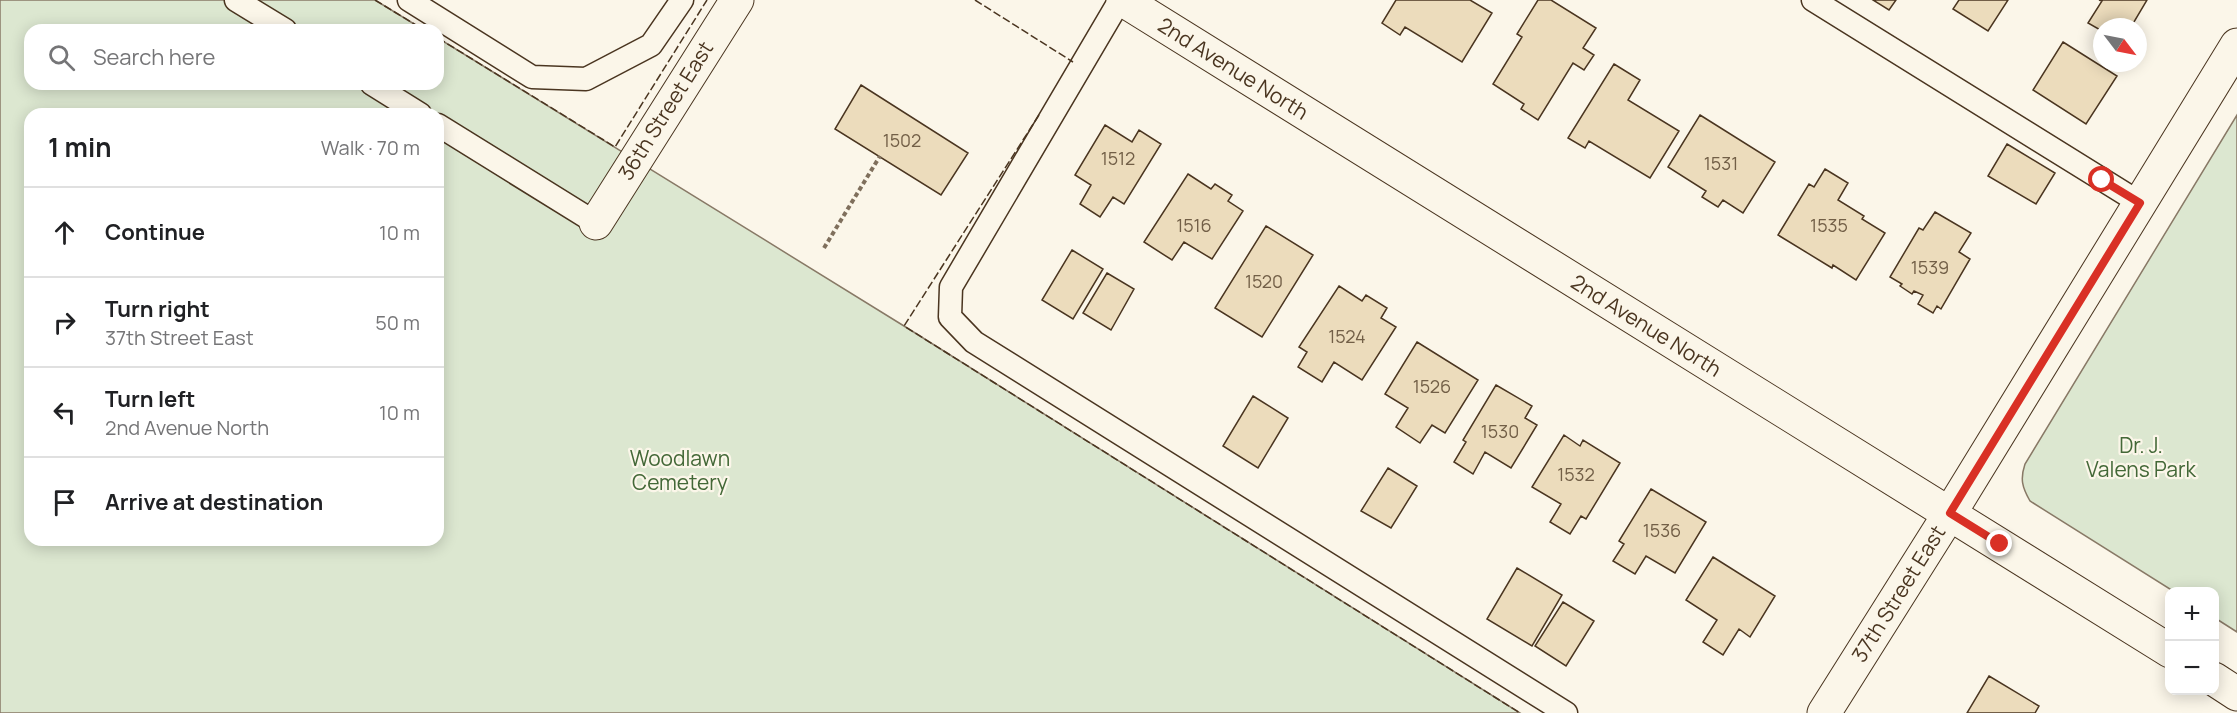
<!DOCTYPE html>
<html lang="en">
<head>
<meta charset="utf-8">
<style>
  :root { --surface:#fff; --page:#f2f2f2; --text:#202124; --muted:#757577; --line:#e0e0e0 }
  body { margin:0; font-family:Manrope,sans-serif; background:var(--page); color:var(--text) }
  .controls { position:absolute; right:18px; bottom:18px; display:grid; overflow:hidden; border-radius:12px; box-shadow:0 3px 15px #0003 }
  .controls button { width:54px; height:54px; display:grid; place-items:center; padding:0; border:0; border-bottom:2px solid var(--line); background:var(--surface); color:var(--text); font:30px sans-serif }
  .compass { position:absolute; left:2093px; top:18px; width:54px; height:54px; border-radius:50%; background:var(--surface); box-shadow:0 3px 15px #0003; rotate:122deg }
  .stop { position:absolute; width:18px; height:18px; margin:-14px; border:4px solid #d93025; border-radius:50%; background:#fff }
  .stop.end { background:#d93025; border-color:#fff; box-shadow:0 2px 6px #0008 }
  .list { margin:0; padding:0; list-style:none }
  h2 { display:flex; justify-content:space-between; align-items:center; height:78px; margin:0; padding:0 24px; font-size:26px }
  h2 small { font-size:20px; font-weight:400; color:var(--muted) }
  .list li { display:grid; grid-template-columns:39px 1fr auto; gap:18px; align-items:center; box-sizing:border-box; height:90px; padding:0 24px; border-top:2px solid var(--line) }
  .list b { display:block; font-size:22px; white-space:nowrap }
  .list p { margin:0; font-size:20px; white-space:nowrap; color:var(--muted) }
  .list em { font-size:20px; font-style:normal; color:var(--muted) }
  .icon { flex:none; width:33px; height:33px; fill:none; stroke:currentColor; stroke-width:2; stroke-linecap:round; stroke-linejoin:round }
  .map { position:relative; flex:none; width:2237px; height:713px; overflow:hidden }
  .search { position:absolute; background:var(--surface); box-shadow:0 3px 15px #0003; left:24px; top:24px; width:420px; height:66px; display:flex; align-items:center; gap:15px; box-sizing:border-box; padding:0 21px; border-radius:18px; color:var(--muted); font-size:22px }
  .panel { position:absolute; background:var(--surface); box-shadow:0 3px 15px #0003; left:24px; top:108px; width:420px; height:438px; border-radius:18px }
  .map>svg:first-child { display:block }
  .green { fill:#dce7d0; stroke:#887966; stroke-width:1.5; fill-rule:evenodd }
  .building { fill:#ecdcbc; stroke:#4a3520; stroke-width:1.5 }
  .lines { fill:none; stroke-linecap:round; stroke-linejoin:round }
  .lane-casing { stroke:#4a3520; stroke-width:25 }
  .street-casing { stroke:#4a3520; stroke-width:35 }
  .path { stroke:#7f6f5c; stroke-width:4; stroke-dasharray:4.5 3; stroke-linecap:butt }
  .lane { stroke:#fbf6e9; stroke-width:22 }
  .street { stroke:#fbf6e9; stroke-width:33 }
  .fence { stroke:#4a3520; stroke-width:1.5; stroke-dasharray:8 3; stroke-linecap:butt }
  .route { stroke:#d93025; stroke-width:8 }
  .labels { text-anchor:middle; stroke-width:4.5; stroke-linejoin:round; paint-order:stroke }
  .number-label { font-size:18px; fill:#725f47 }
  .street-label { font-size:21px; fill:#4a3520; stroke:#fbf6e9 }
  .park-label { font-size:21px; fill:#436837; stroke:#fbf6e9 }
</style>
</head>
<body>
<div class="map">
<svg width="2237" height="713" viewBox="0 0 2237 713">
  <rect width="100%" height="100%" fill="#fbf6e9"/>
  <path class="green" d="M0 0H375L424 30H30V84H438V38L904 326 1520 713H0ZM30 114H438V540H30Z
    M2237 115V632L2215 618 2214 592 2173 591 2030 501C2022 487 2020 479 2025 464Z"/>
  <path class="building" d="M1396 0H1470L1492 13 1462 62 1405 27 1400 35 1382 23Z
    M1538 0H1551L1596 28 1583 48 1594 55 1584 70 1573 63 1538 120 1521 109 1524 104 1493 84 1522 37 1517 34Z
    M1873 0H1896L1889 10Z
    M1959 0H2008L1988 31 1953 9Z
    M2099 0H2147L2131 27H2102V31L2088 23 2102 1Z
    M2063 42 2117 76 2086 124 2033 90Z
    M1614 64 1640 80 1628 100 1679 131 1650 178 1589 141 1585 148 1568 138Z
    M861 85 968 153 941 195 835 129Z
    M1700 115 1775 162 1743 213 1723 200 1718 207 1702 197 1706 191 1668 167Z
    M1105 125 1132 142 1139 130 1161 144 1124 204 1113 197 1100 217 1080 204 1091 185 1075 175Z
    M2007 144 2055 173 2036 204 1988 176Z
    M1825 169 1848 183 1838 200 1864 216 1862 219 1885 233 1856 280 1833 265 1832 268 1778 235 1809 184 1814 187Z
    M1188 174 1211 189 1215 184 1232 195 1228 201 1243 211 1212 259 1184 242 1172 260 1144 242Z
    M1935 212 1971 233 1959 252 1970 259 1941 309 1937 306 1933 313 1918 304 1923 295 1914 291 1912 294 1900 286 1902 284 1890 277 1919 228 1923 230Z
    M1266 226 1313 255 1262 337 1215 308Z
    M1072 250 1103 269 1073 319 1042 300Z
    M1107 273 1134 289 1111 330 1083 313Z
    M1339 286 1362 301 1366 295 1387 308 1381 318 1396 327 1362 380 1334 362 1322 382 1298 367 1307 352 1299 347Z
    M1417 342 1478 380 1445 433 1432 425 1420 443 1396 427 1408 408 1385 394Z
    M1496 385 1532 406 1525 418 1537 425 1511 468 1485 452 1473 474 1454 462 1466 442 1463 440Z
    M1253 396 1288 418 1258 468 1223 446Z
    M1564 435 1580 446 1583 440 1620 463 1586 519 1581 516 1570 534 1550 522 1561 504 1532 487Z
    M1388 468 1417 486 1391 528 1361 511Z
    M1651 489 1706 522 1675 573 1646 556 1635 574 1613 561 1624 544 1619 541Z
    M1713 557 1775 596 1750 637 1739 629 1723 655 1703 642 1717 620 1686 600Z
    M1517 568 1562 595 1532 646 1487 619Z
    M1563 602 1594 621 1566 666 1535 646Z
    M1989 676 2039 706 2035 713H1967Z"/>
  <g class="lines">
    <defs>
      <path id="lane" d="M236 0 285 30
        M409 0 532 77 586 79 651 45 682 0
        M1120 0 951 287 950 317 974 342 1566 713
        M1813 0 2140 203
        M372 84 420 114
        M438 125 596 223"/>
      <path id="street" d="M1123 0 2170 651
        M596 223 737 0
        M2214 679 2237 694
        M1824 713 1950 513 2237 45"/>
    </defs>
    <use href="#lane" class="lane-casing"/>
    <use href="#street" class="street-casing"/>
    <path class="path" d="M824 248 880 156"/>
    <use href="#lane" class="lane"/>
    <use href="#street" class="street"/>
    <path class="fence" d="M375 0 424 30
      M975 0 1073 62
      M438 38 615 147 707 0
      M1039 115 904 326 1520 713"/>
  </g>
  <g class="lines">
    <path class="route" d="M2000 544 1950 513 2140 203 2102 180"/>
  </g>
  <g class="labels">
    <g class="number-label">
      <text x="902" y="147">1502</text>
      <text x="1118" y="165">1512</text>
      <text x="1721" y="170">1531</text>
      <text x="1194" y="232">1516</text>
      <text x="1829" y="232">1535</text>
      <text x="1930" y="274">1539</text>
      <text x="1264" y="288">1520</text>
      <text x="1347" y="343">1524</text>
      <text x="1432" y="393">1526</text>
      <text x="1500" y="438">1530</text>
      <text x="1576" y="481">1532</text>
      <text x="1662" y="537">1536</text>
    </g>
    <g class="street-label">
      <text transform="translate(1233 69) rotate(32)" y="7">2nd Avenue North</text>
      <text transform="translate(666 111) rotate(-58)" y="7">36th Street East</text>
      <text transform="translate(1646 326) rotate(32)" y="7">2nd Avenue North</text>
      <text transform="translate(1899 594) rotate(-58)" y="7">37th Street East</text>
    </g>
    <g class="park-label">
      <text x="2141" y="453">Dr. J.<tspan x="2141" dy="24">Valens Park</tspan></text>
      <text x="680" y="466">Woodlawn<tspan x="680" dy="24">Cemetery</tspan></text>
    </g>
  </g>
</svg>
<div class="controls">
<button>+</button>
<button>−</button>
</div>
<svg class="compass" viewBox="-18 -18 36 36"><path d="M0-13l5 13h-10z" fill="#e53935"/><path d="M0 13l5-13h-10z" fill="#757577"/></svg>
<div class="stop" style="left:2102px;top:180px"></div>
<div class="stop end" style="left:2000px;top:544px"></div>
<div class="search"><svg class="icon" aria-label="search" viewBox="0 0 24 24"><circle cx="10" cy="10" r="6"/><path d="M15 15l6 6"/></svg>Search here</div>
<section class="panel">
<h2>1 min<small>Walk · 70 m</small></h2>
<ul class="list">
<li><svg class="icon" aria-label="ahead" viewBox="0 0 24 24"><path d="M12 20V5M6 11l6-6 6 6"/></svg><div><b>Continue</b></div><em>10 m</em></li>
<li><svg class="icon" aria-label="right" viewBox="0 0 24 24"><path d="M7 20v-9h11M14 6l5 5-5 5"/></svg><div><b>Turn right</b><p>37th Street East</p></div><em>50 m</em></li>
<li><svg class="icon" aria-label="left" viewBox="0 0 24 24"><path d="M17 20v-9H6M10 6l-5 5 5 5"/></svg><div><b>Turn left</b><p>2nd Avenue North</p></div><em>10 m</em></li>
<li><svg class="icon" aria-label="arrive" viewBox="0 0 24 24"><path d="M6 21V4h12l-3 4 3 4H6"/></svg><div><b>Arrive at destination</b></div></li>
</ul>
</section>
</div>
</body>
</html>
